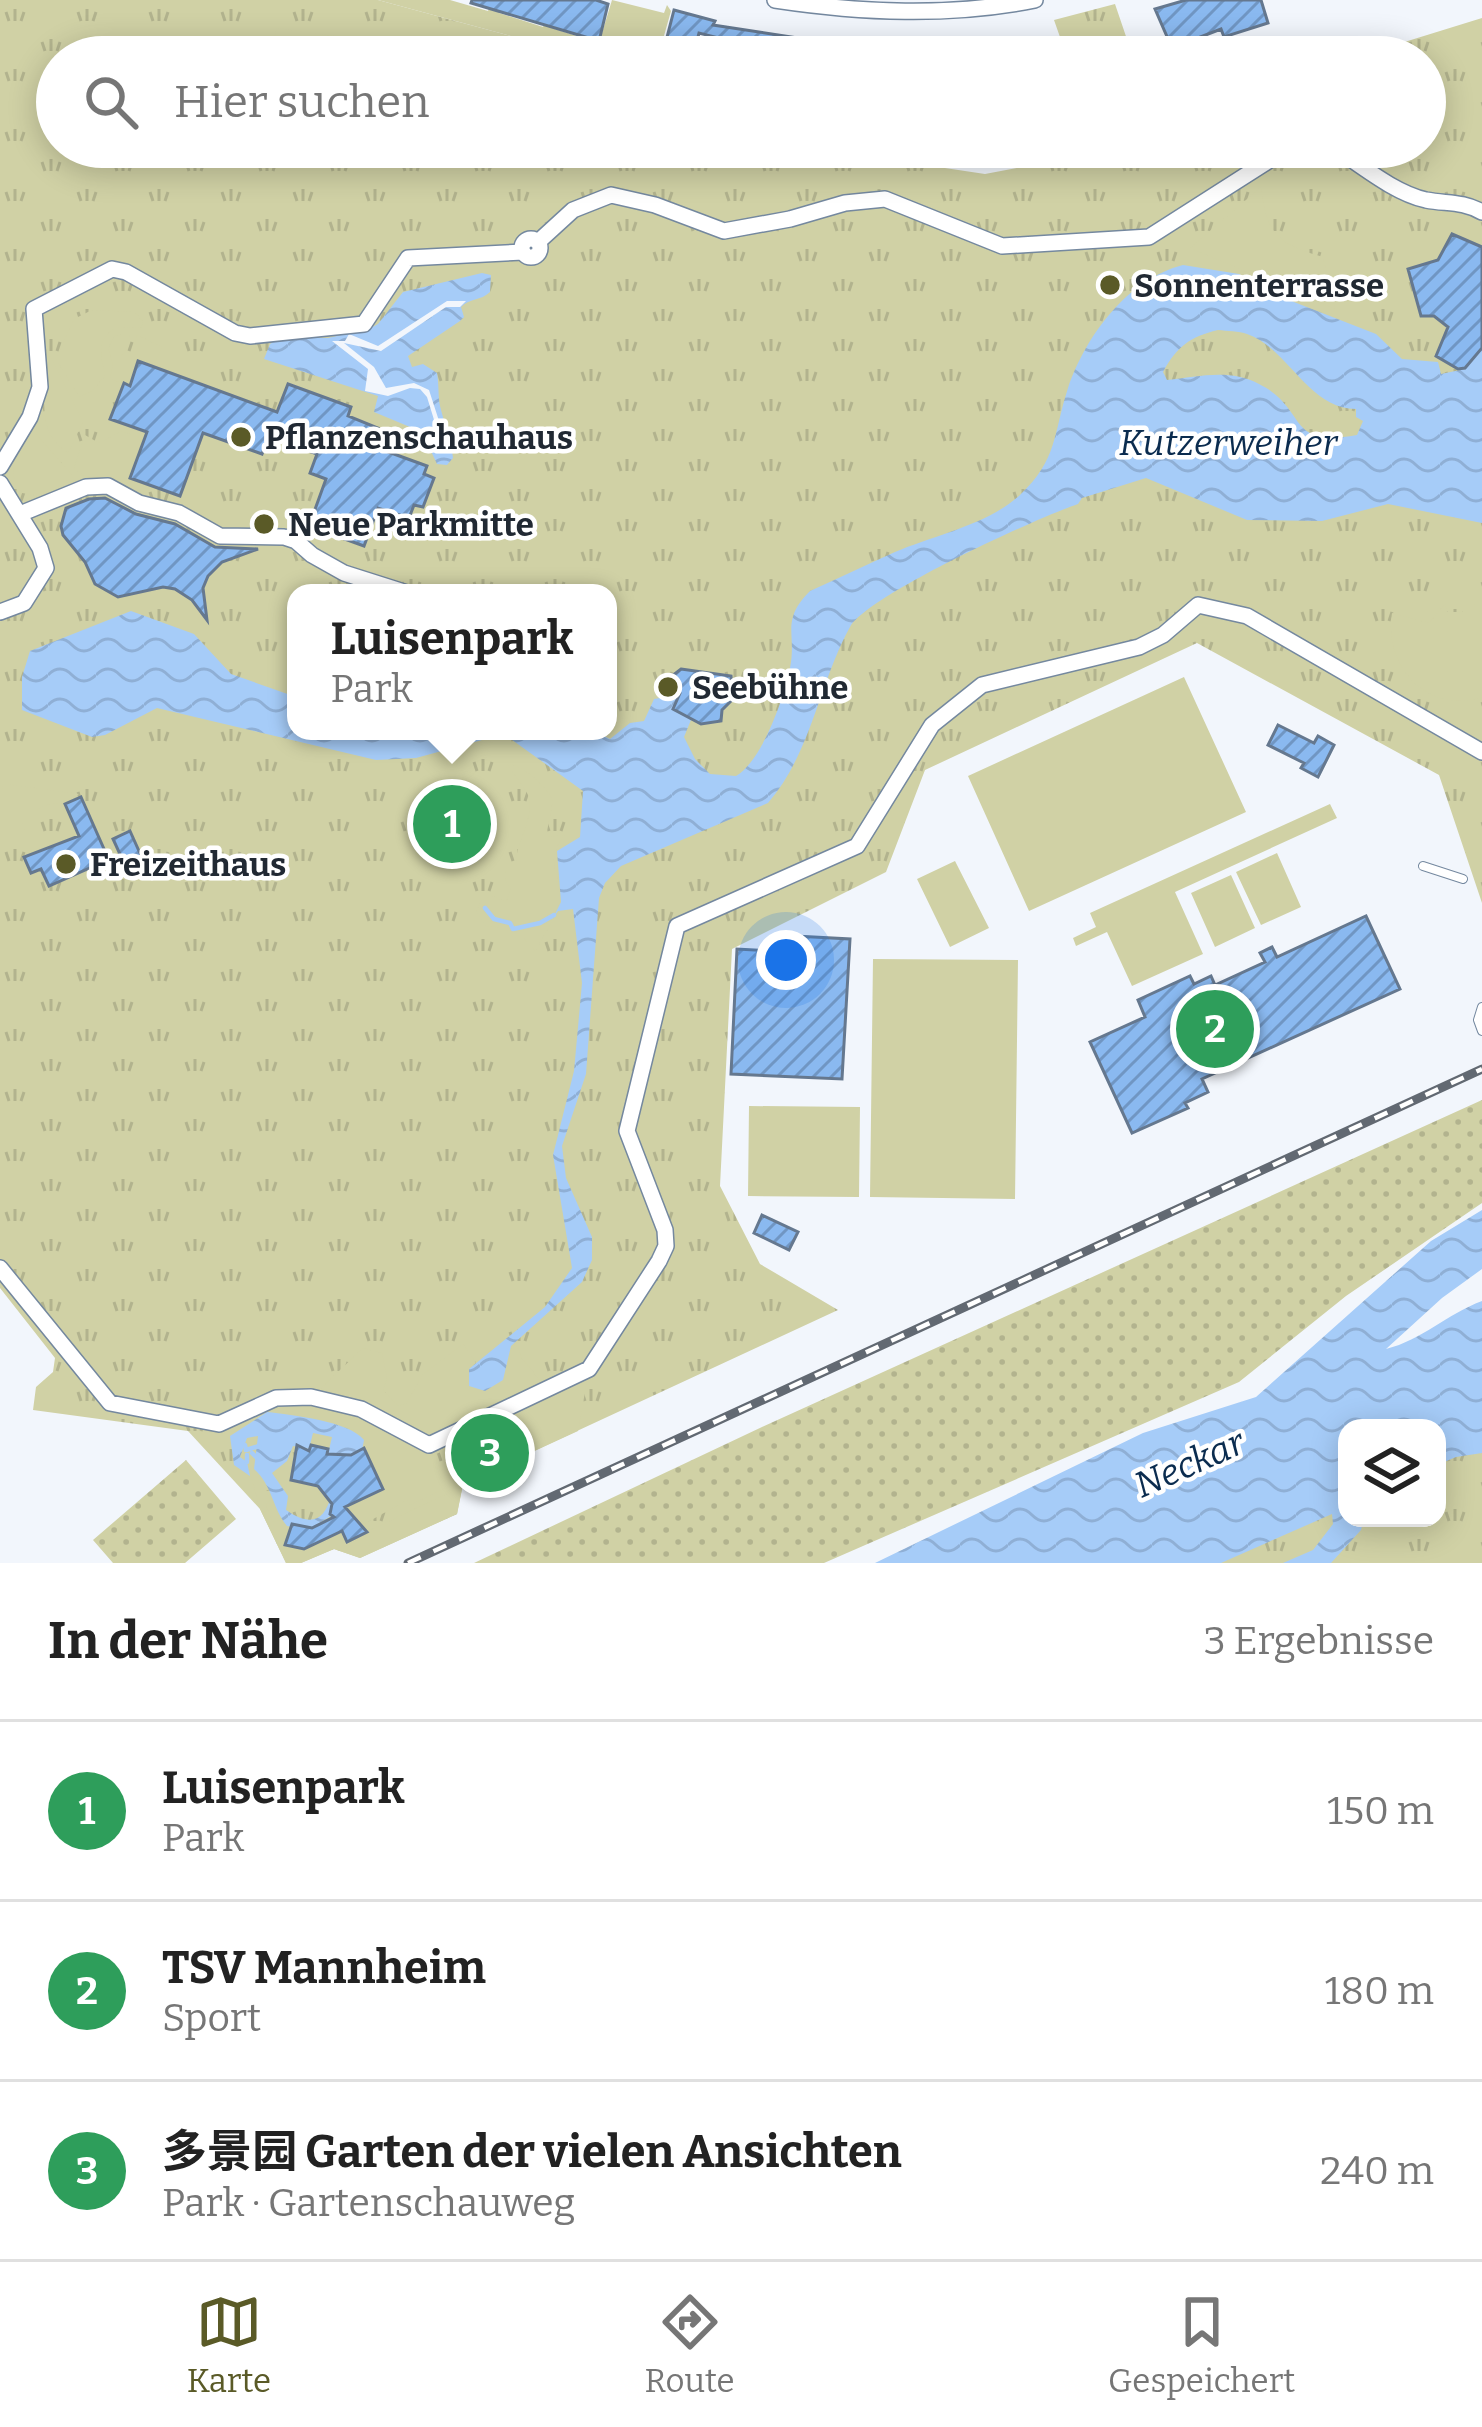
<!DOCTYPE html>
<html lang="de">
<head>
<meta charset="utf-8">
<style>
  :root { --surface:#fff; --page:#f2f2f2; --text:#222; --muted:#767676; --line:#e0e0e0; --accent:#5a5a27 }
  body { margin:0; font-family:Bitter,"Noto Sans SC",serif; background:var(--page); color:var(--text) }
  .controls { position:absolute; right:36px; bottom:36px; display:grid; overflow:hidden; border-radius:24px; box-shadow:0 6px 30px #0003 }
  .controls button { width:108px; height:108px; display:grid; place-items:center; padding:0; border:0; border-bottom:3px solid var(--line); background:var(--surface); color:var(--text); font:60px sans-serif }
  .you { position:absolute; left:786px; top:960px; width:42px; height:42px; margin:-30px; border:9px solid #fff; border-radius:50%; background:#1a73e8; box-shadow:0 0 0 18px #1a73e833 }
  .badge { display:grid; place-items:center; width:78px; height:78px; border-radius:50%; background:var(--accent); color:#fff; font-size:39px; font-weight:700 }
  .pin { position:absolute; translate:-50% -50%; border:6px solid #fff; box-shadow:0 3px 12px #0006 }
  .popup { position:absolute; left:287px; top:584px; width:330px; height:156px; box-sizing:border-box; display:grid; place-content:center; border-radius:24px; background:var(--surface); filter:drop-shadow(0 3px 9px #0005); font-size:39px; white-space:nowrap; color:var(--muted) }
  .popup b { font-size:45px; color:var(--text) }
  .popup::after { content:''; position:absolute; left:50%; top:100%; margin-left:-24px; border:24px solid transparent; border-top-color:var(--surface) }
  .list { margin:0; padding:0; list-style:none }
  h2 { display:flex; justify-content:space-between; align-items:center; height:156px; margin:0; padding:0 48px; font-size:51px }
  h2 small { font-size:39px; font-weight:400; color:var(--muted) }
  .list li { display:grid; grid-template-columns:78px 1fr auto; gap:36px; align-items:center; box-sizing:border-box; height:180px; padding:0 48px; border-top:3px solid var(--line) }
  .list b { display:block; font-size:45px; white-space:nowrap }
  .list p { margin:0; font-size:39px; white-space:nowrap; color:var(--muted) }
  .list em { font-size:39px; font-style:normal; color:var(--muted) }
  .icon { flex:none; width:66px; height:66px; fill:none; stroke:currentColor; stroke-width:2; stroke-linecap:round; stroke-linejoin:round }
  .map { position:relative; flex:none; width:1482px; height:1563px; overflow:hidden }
  .search { position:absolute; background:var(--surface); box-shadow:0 6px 30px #0003; left:36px; right:36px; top:36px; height:132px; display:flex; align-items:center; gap:30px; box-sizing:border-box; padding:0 42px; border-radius:66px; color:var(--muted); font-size:45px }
  .sheet { height:696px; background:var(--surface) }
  nav { display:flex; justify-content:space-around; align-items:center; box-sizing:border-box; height:168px; border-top:3px solid var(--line); background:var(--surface); font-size:33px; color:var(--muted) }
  nav a { display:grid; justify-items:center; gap:6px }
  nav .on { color:var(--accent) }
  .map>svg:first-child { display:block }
  .grass { fill:url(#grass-dots) }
  .park { fill:url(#park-tufts); fill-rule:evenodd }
  .garden { fill:#d0d1a5 }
  .water { fill:url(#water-waves); fill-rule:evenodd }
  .pier { fill:#f2f6fc }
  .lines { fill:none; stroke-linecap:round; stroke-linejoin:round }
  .stream { stroke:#a6ccf8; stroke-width:4.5 }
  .building { fill:url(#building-hatch); stroke:#65788f; stroke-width:3 }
  .lane-casing { stroke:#74889f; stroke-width:10 }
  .street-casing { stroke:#74889f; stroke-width:18 }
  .lane { stroke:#fff; stroke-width:8 }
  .street { stroke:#fff; stroke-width:15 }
  .rail-casing { stroke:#626972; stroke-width:9 }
  .rail { stroke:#fff; stroke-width:4.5; stroke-dasharray:14; stroke-linecap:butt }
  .poi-dot { fill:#5a5a27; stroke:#fff; stroke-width:4.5 }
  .labels { text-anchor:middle; stroke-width:9; stroke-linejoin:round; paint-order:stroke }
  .poi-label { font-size:33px; font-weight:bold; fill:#212933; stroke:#fff; text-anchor:start }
  .water-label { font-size:36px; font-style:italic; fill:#0b2c4f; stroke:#fff }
</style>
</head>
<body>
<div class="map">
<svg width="1482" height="1563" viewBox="0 0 1482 1563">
  <defs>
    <pattern id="grass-dots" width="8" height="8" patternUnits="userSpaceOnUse" patternTransform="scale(3)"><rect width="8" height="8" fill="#d0d1a5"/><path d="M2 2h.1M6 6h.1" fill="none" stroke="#b2b38e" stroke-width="1.8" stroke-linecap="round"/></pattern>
    <pattern id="park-tufts" width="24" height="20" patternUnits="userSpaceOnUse" patternTransform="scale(3)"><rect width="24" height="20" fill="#d0d1a5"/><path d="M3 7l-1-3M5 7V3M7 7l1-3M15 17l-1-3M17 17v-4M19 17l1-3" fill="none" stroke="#b2b38e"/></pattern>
    <pattern id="water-waves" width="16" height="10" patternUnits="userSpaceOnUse" patternTransform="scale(3)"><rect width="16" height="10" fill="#a6ccf8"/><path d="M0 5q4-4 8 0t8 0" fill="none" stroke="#8fafd5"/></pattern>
    <pattern id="building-hatch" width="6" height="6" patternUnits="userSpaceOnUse" patternTransform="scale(3)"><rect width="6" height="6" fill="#8ab9f0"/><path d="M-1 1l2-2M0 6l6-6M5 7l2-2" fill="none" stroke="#7096c3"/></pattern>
  </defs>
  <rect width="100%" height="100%" fill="#f2f6fc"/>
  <path class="grass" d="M1482 1100V1203L1346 1296 1239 1382 824 1563H474L762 1427Z
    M186 1460 236 1519 185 1563H113L93 1540Z"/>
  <path class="park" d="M0 0H378L588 57H57V147H832L858 155 985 174 1098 153 1097 147H1425V57H1356L1482 18V903L1439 775 1197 643 925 770 886 872 732 949 720 1186 760 1264 838 1310 463 1484 457 1514 360 1558 334 1549 301 1563H286L260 1509 188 1431 33 1410 36 1387 53 1372 55 1358 0 1288ZM296 593H608V731H296Z
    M1115 4 1133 57H1067L1054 20Z
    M1482 1442V1563H1216L1347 1503V1518H1437V1462Z"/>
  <path class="garden" d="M378 0H450L488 11 492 0H503L499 13 543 27 554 0H563L555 29 599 43 612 0 664 13 667 5 671 11 658 57H603L606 41 601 57H588Z
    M277 28 391 44 411 57H309L270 52Z
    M1261 187C1267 235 1277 243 1323 257L1335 309 1190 248Z
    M92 310 135 312 143 322 141 328 116 327C95 342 101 354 105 376L92 391 79 397 56 359 74 319Z
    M123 333H130L128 348 121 356 129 364 137 357 133 349 137 335 162 347 153 365 138 361 130 386 110 379 113 364 108 348 115 336Z
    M50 356 83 422 68 453C33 430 48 395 45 359Z
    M31 428 73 476 72 484 45 497 22 493C4 468 17 451 31 428Z
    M122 431 144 439 128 489 106 476 85 477 74 468 85 435 99 443Z
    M1472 602 1482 616V697C1427 715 1383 665 1392 613L1429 623 1445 604 1447 612H1462Z
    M1184 677 1246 812 1029 911 968 776Z
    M507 763C525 767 544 784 553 800L546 837 565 835C540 864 566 880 561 898 556 916 544 936 535 951L524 938H513L503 928 486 926 476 911 482 900 492 896 506 902 511 889 505 880 506 871 516 861C517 839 535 819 528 795 524 785 512 774 507 763Z
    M5 784 79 794 62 804 52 803 35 810 22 823 25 830 0 840V791Z
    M1330 804 1337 818 1175 892 1203 954 1132 986 1107 932 1076 946 1073 938 1096 927 1090 913Z
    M1277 853 1301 907 1261 925 1236 872Z
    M955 861 989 928 950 947 917 879Z
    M1231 875 1255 928 1215 947 1191 893Z
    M873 959 1018 960 1015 1199 870 1197Z
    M749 1106 860 1107 859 1197 748 1196Z
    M463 1344 476 1363 469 1369 518 1346 521 1357 547 1389 589 1370 578 1431 463 1484 457 1514 360 1558 334 1549 301 1563H286L260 1509 247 1462 240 1458 247 1438 254 1434 278 1449 285 1469H280L277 1486 266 1491 270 1499 266 1506 273 1522 280 1520 288 1527 285 1545 305 1550 342 1531 347 1541 457 1489 451 1476 461 1471 449 1448 430 1457 447 1487 410 1505 407 1500 352 1531 351 1514 342 1496 383 1488 363 1448 364 1440 357 1431 286 1412 239 1427 259 1404 285 1387 316 1393 363 1348 382 1353 387 1378 383 1390 398 1406 407 1403 422 1375Z"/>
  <path class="water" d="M1183 265 1239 274 1294 302 1376 334 1402 359 1438 362 1441 374 1465 369 1482 349V523L1388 504 1322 521 1247 520 1146 478 1082 498 1078 504C1039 517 868 595 850 627 819 683 812 752 768 803L621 866 605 883 599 898 586 1074 562 1146 566 1178 592 1237V1260L582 1282 511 1346 503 1380 485 1391 469 1386V1369L545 1307 572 1268 553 1155 574 1071 582 983 573 909 558 911 552 920 561 902 557 851 580 837 583 791 504 734 416 758 376 760 157 708 105 735 92 737 22 710V677L30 651 131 611 194 634 231 674 296 697V731H594L610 739 630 723 644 721 654 699 678 695 693 715 684 737 695 759 710 774 736 776C762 761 784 698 790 668 797 633 780 621 810 591 839 578 866 565 895 552 935 535 987 525 1020 495 1058 459 1053 434 1068 388 1086 335 1128 279 1183 265ZM1218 330C1227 331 1239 331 1247 334 1288 348 1308 409 1356 409V417L1363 421 1357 435C1284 448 1309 409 1259 384 1229 368 1198 377 1167 380L1163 372C1177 346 1190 337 1218 330Z
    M482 273 491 275 490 292C481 301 469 298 461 307L464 317 460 321 408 356 412 367 423 364 437 373C439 384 438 396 440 406 444 423 451 439 453 458L447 465 437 464 422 432 374 412 378 396 264 359 270 344 279 338H328L369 329 378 324 403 292Z
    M1482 1210V1269L1442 1298 1386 1349C1422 1340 1447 1314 1482 1301V1453L1456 1457 1437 1465V1428H1347V1518H1364L1361 1530 1331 1563H1283L1313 1550 1333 1524 1332 1514 1221 1563H875L1143 1433 1256 1397 1431 1241Z
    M267 1412C292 1415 349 1421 364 1440L352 1503 308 1530 287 1526C272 1508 273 1486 254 1469L258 1436 247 1438 240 1457 247 1462 250 1476 234 1465 230 1436ZM313 1433 332 1437 328 1454 337 1456C333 1487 332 1542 286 1510L288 1496 272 1473 287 1461 293 1446 309 1449Z"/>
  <path class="pier" d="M447 301H466L460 307H446L381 351 344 343 374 367 386 388 414 383 429 390 440 424 449 429V440L439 436 427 397 420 389 410 388 388 396 365 391 368 369 332 341H345L349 334 378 346Z"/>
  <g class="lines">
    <path class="stream" d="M485 908 494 919 510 923 513 929 540 923 554 915
      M245 1445 246 1450 259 1446
      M252 1453 256 1457
      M247 1462V1455"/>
  </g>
  <path class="building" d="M472 0H596L608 4 599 41 471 3Z
    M1186 0H1261L1268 23 1224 37 1221 29 1172 48 1155 9Z
    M674 10 715 21 713 25 824 42 821 57H728L731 41 699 33 693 56 670 57 672 51 664 49Z
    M1452 234 1482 247V348L1465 368 1458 369 1436 356 1448 327 1434 316H1421L1408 269 1438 260Z
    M138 361 277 412 288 384 351 407 348 416 378 428 372 446 427 466 424 474 434 478 423 507 414 505 409 518 378 508 364 546 309 526 326 479 310 473 317 454 269 436 262 454 203 433 180 496 130 478 147 432 110 419 124 383 130 386Z
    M105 498 136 514 175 524 215 547 258 549 222 562 208 576 203 588 207 620 192 600 175 589 163 587 118 597 95 584 85 562 63 535 61 526 66 508 89 499Z
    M681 669 731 676 733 699 722 710 721 721 701 724 673 709 680 693 672 676Z
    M1278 725 1314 743 1318 736 1334 745 1318 777 1301 768 1304 763 1268 745Z
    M81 797 104 849 89 856 94 866 49 886 41 869 31 873 24 857 79 836 65 804Z
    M130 831 147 869 130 876 113 839Z
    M1366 916 1400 989 1202 1079 1208 1092 1185 1103 1188 1108 1132 1133 1090 1042 1145 1017 1138 1000 1190 976 1194 984 1211 976 1215 985 1265 962 1260 953 1272 947 1277 957Z
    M795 936 850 939 842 1079 731 1074 737 949 794 952Z
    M762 1215 798 1232 789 1250 754 1233Z
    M297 1445 309 1451 311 1445 328 1449 327 1454 351 1455 364 1448 383 1489 345 1507 367 1532 347 1542 342 1531 304 1549 285 1545 292 1524 312 1528 334 1517 330 1514 332 1504 318 1486 291 1480Z"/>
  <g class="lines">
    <defs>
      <path id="lane" d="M1423 866 1463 879
        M1482 1007 1478 1020 1482 1031"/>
      <path id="street" d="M775 0C862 13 948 17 1035 0
        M1333 147C1361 165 1394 193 1426 200 1448 204 1462 201 1482 212
        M522 248a9 9 0 1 1 18 0a9 9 0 1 1-18 0Z
        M538 242 573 210 611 195 655 205 724 231 790 219 845 203 885 199 1002 246 1149 237 1290 147
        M0 467 30 417 40 387 34 309 112 269 126 272 235 333 250 336 364 324 408 258 523 252
        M0 483 40 548 46 568 24 603 0 612
        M20 514 86 487 108 486 139 503 179 513 220 536 284 537 296 541 312 555 344 573 407 593
        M0 1268 110 1403 219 1424 276 1398 311 1397 361 1409 429 1445 589 1369 659 1261 666 1246 665 1230 627 1131 677 926 857 846 932 725 982 685 1139 647 1163 635 1198 605 1247 616 1482 752"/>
    </defs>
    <use href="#lane" class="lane-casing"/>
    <use href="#street" class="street-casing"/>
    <use href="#lane" class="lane"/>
    <use href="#street" class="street"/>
    <defs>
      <path id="rail" d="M408 1563 1482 1069"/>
    </defs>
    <use href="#rail" class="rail-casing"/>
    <use href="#rail" class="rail"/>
  </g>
  <g class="poi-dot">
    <circle cx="1110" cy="285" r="12"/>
    <circle cx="241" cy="437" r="12"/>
    <circle cx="264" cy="524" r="12"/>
    <circle cx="668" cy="687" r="12"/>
    <circle cx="66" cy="864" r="12"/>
  </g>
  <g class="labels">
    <g class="poi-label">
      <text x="1134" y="297">Sonnenterrasse</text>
      <text x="265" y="449">Pflanzenschauhaus</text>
      <text x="288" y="536">Neue Parkmitte</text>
      <text x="692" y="699">Seebühne</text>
      <text x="90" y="876">Freizeithaus</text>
    </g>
    <g class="water-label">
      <text x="1228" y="455">Kutzerweiher</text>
      <text transform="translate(1189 1463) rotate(-24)" y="13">Neckar</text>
    </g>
  </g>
</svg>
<div class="controls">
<button><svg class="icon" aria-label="layers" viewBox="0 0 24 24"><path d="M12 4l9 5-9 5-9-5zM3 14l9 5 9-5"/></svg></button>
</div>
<div class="you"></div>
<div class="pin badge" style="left:452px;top:824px;background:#2e9e5b">1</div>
<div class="popup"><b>Luisenpark</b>Park</div>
<div class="pin badge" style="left:1215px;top:1029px;background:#2e9e5b">2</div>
<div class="pin badge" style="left:490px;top:1453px;background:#2e9e5b">3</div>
<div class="search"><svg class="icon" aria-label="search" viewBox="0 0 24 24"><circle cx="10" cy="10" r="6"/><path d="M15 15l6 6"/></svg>Hier suchen</div>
</div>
<section class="sheet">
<h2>In der Nähe<small>3 Ergebnisse</small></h2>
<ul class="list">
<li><span class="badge" style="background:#2e9e5b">1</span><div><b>Luisenpark</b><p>Park</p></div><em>150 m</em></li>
<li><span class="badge" style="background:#2e9e5b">2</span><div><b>TSV Mannheim</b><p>Sport</p></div><em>180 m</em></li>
<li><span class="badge" style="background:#2e9e5b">3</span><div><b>多景园 Garten der vielen Ansichten</b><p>Park · Gartenschauweg</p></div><em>240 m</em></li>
</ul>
</section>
<nav>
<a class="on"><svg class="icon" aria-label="map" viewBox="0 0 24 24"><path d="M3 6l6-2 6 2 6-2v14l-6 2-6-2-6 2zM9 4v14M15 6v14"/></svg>Karte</a>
<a><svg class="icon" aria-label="directions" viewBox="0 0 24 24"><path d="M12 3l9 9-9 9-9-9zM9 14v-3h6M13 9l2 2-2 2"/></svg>Route</a>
<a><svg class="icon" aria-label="saved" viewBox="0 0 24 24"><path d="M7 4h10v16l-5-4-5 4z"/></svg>Gespeichert</a>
</nav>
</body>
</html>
